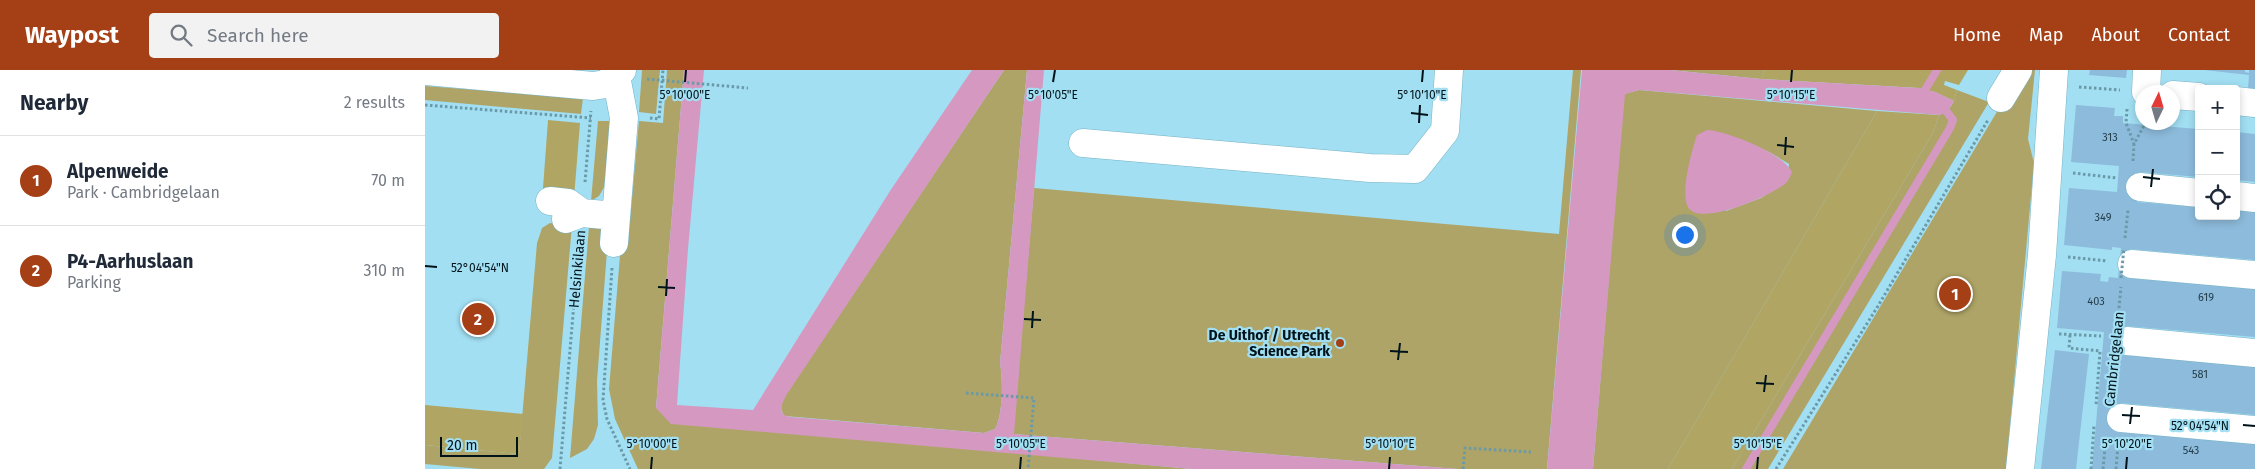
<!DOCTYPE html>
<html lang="en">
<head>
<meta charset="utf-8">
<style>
  :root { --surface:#fff; --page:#f2f2f3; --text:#1f2937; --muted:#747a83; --line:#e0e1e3; --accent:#a53f16 }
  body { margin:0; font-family:"Fira Sans",sans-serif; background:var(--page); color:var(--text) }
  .controls { position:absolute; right:15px; top:15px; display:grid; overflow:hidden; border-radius:5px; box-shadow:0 2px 8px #0003 }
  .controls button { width:45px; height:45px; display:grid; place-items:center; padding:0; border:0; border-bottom:1px solid var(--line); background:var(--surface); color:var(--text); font:25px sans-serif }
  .compass { position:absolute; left:1710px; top:15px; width:45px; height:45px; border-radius:50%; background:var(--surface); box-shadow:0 2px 8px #0003; rotate:5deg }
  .scale { position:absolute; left:15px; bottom:12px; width:78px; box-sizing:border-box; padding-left:5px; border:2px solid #00131a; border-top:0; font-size:14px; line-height:18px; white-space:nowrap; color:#00131a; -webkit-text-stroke:4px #a2dff3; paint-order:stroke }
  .you { position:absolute; left:1259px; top:164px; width:18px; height:18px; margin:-12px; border:4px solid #fff; border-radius:50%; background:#1a73e8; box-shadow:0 0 0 8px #1a73e833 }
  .badge { display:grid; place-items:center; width:32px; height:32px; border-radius:50%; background:var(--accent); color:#fff; font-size:16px; font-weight:700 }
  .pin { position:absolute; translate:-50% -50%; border:2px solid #fff; box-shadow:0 1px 5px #0006 }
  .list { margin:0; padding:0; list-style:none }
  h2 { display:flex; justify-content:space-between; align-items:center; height:65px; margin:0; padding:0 20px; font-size:21px }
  h2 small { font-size:16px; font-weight:400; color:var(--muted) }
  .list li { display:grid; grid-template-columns:32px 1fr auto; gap:15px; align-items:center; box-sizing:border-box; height:90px; padding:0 20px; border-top:1px solid var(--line) }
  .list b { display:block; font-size:19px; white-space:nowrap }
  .list p { margin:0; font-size:16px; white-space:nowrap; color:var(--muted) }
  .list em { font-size:16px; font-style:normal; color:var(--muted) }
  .icon { flex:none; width:28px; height:28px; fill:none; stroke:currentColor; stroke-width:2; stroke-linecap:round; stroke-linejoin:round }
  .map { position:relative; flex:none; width:1830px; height:399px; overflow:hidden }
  header { display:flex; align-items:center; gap:30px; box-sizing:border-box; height:70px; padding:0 25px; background:var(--accent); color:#fff }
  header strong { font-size:24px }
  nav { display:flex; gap:28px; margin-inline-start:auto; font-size:18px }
  .search { width:350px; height:45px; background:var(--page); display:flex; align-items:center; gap:12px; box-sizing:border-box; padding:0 18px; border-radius:5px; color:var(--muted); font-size:19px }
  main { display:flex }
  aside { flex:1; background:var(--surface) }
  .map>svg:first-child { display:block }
  .green { fill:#aea467; fill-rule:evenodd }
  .forest { fill:#b0a562 }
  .water { fill:#d599c1 }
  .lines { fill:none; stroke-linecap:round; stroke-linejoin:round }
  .stream { stroke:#d599c1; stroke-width:8 }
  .building { fill:#8dbbdb }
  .minor-casing { stroke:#76b2c5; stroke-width:29 }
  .path { stroke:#6a99a8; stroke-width:3; stroke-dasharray:2.5 2.5; stroke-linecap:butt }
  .minor { stroke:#fff; stroke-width:28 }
  .path-bridge { stroke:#6a99a8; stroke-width:3; stroke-dasharray:2.5 2.5; stroke-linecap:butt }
  .ticks { fill:none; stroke:#00131a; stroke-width:2 }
  .poi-dot { fill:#a53f16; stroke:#a2dff3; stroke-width:2 }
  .labels { text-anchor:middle; stroke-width:4.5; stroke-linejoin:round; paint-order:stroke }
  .number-label { font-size:11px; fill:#233d4a }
  .street-label { font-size:14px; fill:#00131a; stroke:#a2dff3 }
  .poi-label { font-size:14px; font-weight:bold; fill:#00131a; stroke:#a2dff3; text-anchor:end }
  .ticks-label { font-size:12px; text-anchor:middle; fill:#00131a; stroke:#a2dff3; stroke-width:4.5; stroke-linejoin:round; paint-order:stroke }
</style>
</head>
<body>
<header>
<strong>Waypost</strong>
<div class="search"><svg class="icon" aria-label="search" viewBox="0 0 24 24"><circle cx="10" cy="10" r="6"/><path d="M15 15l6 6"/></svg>Search here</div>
<nav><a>Home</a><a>Map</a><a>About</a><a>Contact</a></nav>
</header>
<main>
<aside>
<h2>Nearby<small>2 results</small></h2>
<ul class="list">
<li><span class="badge">1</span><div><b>Alpenweide</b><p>Park · Cambridgelaan</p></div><em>70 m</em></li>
<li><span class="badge">2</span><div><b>P4-Aarhuslaan</b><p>Parking</p></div><em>310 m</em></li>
</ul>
</aside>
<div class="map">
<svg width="1830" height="399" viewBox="0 0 1830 399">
  <rect width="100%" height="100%" fill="#a2dff3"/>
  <path class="green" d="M217 0H235L231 44 214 42Z
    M242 0H259L231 338 584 382 767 399H213L190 349 184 319 196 173H203L214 51 238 53Z
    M579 0H602L575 293C578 309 578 346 570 359L559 363 360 346C353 338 357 333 361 324Z
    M1148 0H1156L1122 399H1033L588 364 609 118 1134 164Z
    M1245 0H1340L1336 9Z
    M1597 0H1610L1603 69 1609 93 1581 399H1358Z
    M0 16 158 28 156 44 0 30Z
    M1214 20 1452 41 1243 399H1168L1199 24ZM1317 70 1344 82 1364 94 1362 111 1336 128 1301 141Z
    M1532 20 1564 32 1343 399H1307L1508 63 1514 45C1526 41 1529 32 1532 20Z
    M173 51H186L182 112 174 126 166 131Z
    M125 153 147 155 127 388 119 399H55L0 394V375L94 384 112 173 117 158Z
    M164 157H178L183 168 172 311 173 355 169 369 162 379 145 388Z"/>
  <path class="forest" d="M1340 0H1543L1534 15 1520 11 1519 15 1532 20 1529 31 1510 22 1494 18 1336 9Z
    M1452 41 1514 45 1508 63 1307 399H1243Z
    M123 50 155 53 149 128 119 121 118 118Z
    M0 335 98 344 94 384 0 375Z"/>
  <path class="water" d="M259 0H279L263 179 252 335 328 340 465 121 547 0H579L362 324C356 335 351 345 367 347L559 363 570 359C578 346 578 309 575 293L602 0H619L589 364 1033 399H767L246 354 231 338Z
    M1157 0H1245L1336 9 1494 18 1510 22 1529 31 1522 42 1514 45 1214 20 1200 24 1168 399H1122Z
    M1282 60C1302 61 1358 83 1367 102 1366 105 1364 109 1362 112 1349 125 1274 158 1263 137 1255 122 1267 80 1272 65Z"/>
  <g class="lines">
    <path class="stream" d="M1500 20 1512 0
      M1321 399 1525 58 1528 50 1522 42"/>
  </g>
  <path class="building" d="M1665 0H1702L1701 8 1664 5Z
    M1779 0H1820V2L1824 3V0H1830V20L1823 19 1824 5Z
    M1651 35 1690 38 1689 46H1698V53L1774 59V107L1714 102 1712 132 1774 137V146H1811V140L1830 142V190L1705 179 1702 208 1830 219V267L1701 256 1699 285 1830 296V345L1695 333 1692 362 1830 374V399H1667L1679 262 1632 258 1637 201 1676 204 1675 211 1683 212 1684 207 1693 208 1696 178 1687 177V180L1639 175 1644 118 1692 122 1694 96 1646 92Z
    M1811 62 1830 64V112L1811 110Z
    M1630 280 1664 284 1651 399H1616Z"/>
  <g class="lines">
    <defs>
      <path id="minor" d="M0 1 168 16 181 14 197 0
        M1721 22 1722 0
        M1748 25 1774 27
        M1576 28 1593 0
        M1811 31 1830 33
        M658 73 945 98 990 99 1020 61 1024 0
        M1715 117 1774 123
        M1811 126 1830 128
        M125 131 143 133 157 143
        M141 149 157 143 191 146
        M189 173 199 48 191 6
        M1707 194 1830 205
        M1702 271 1830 283
        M1696 348 1830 360
        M1595 399 1617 185 1629 0"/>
    </defs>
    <use href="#minor" class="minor-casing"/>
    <path class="path" d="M222 9 323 18
      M1654 17 1695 20
      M0 35 166 48
      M1702 39 1701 53 1709 74
      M225 48 234 49 238 0
      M1708 91 1709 74 1721 52
      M1648 103 1692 108
      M160 112 166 41
      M1700 168 1703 140
      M1643 187 1682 191
      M187 198 178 330 182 349 205 399
      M1693 248 1696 217
      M1634 264 1676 266
      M1645 265 1644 278 1675 281 1671 336
      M541 323 609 328 603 399
      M1685 325 1688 294
      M135 399 154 173
      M1038 399 1040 378 1106 382
      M1351 399 1453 236 1563 50
      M1666 399 1669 355
      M1678 399 1681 368
      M1691 399 1693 375"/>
    <use href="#minor" class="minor"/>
    <path class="path-bridge" d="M1696 208 1699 178"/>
  </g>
  <path class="ticks" d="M260 12 261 0M628 12 630 0M997 12 998 0M1366 12 1367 0M986 43 1003 45M994 53 995 35M1352 75 1369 77M1360 85 1361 67M1718 107 1735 109M1726 117 1728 99M0 196 12 197M233 217 250 218M241 226 242 209M599 249 616 250M607 258 608 241M965 281 983 282M973 290 975 273M1331 313 1349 314M1339 322 1341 305M1697 345 1715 346M1705 354 1707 337M1818 355 1830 356M226 399 227 387M595 399 596 387M964 399 965 387M1332 399 1333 387M1701 399 1702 387"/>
  <circle class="poi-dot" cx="915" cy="273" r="5"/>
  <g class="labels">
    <g class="number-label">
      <text x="1685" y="71">313</text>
      <text x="1678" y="151">349</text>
      <text x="1781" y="231">619</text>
      <text x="1671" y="235">403</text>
      <text x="1775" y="308">581</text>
      <text x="1766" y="384">543</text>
    </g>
    <g class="street-label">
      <text transform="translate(152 199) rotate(-85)" y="5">Helsinkilaan</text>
      <text transform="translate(1689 289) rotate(-84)" y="5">Cambridgelaan</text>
    </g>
    <g class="poi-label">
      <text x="905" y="270">De Uithof / Utrecht<tspan x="905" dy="16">Science Park</tspan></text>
    </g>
  </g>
  <g class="ticks-label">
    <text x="260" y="29">5°10'00"E</text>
    <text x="628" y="29">5°10'05"E</text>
    <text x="997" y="29">5°10'10"E</text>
    <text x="1366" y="29">5°10'15"E</text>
    <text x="55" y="202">52°04'54"N</text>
    <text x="1775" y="360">52°04'54"N</text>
    <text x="227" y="378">5°10'00"E</text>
    <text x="596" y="378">5°10'05"E</text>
    <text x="965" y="378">5°10'10"E</text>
    <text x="1333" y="378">5°10'15"E</text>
    <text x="1702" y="378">5°10'20"E</text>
  </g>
</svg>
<div class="controls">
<button>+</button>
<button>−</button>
<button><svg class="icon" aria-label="locate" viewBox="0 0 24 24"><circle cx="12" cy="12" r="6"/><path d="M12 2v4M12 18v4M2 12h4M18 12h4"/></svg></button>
</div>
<svg class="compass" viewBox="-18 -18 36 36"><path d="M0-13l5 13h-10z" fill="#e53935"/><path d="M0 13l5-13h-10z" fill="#747a83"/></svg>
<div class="scale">20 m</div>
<div class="you"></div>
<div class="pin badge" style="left:1530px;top:224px">1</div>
<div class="pin badge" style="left:53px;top:249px">2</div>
</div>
</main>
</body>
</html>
